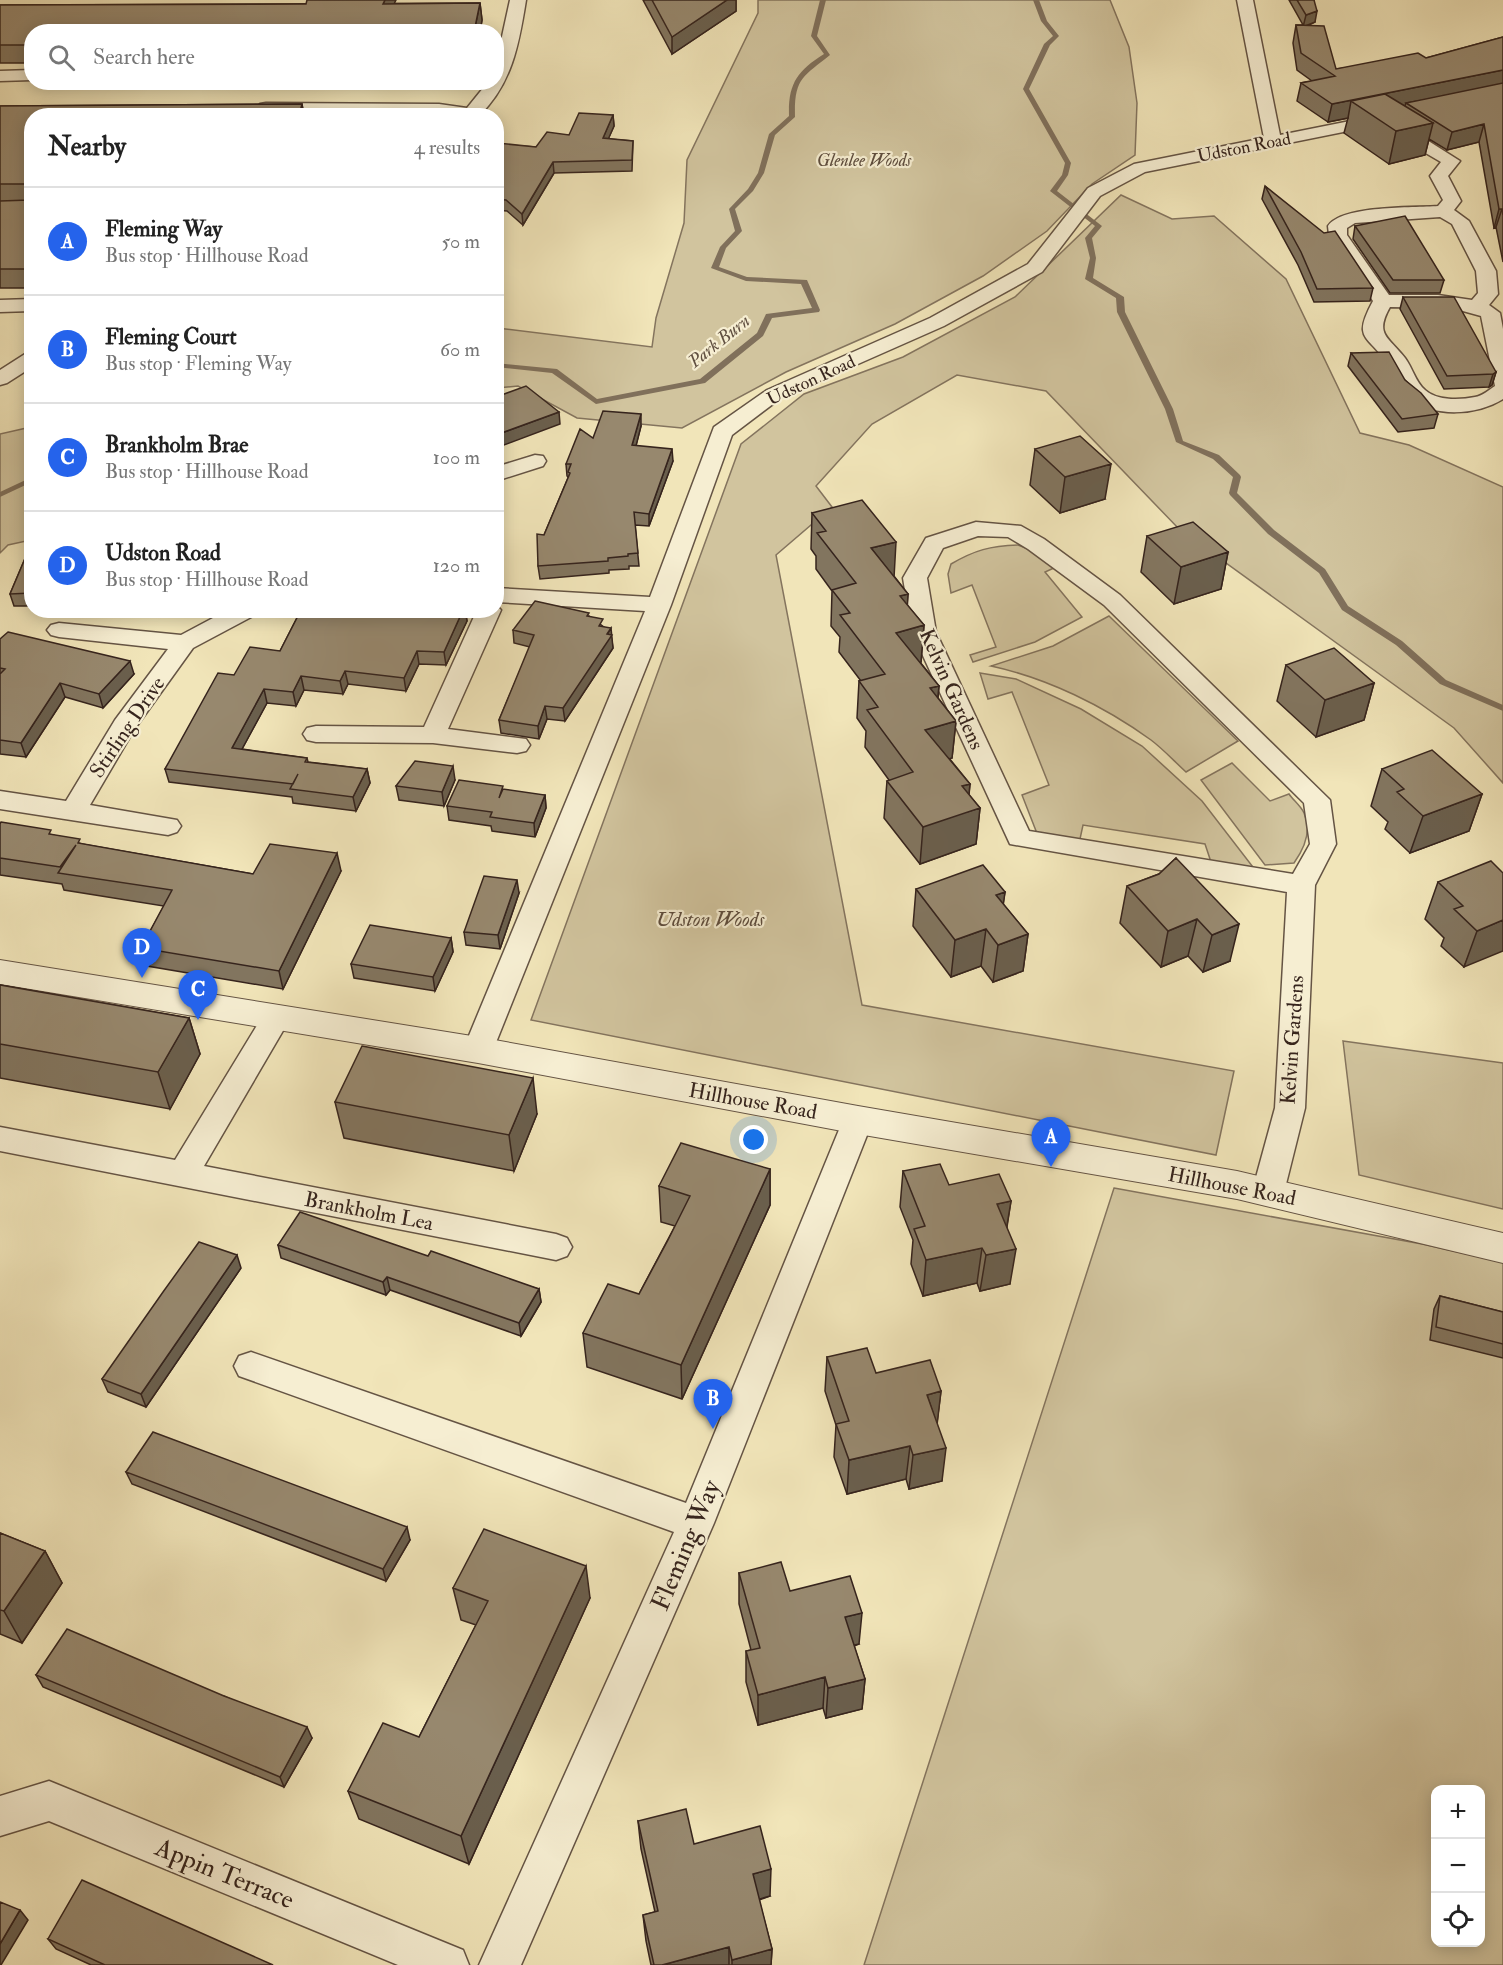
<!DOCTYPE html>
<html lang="en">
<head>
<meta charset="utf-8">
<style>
  :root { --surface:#fff; --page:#f2f2f2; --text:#222; --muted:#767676; --line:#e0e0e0; --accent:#2563eb }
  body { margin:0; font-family:"IM FELL Double Pica",serif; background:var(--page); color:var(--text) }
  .controls { position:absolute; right:18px; bottom:18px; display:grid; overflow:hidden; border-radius:12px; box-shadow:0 3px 15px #0003 }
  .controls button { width:54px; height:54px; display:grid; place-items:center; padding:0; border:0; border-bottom:2px solid var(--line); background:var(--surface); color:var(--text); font:30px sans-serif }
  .you { position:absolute; left:754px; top:1140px; width:21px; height:21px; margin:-15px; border:4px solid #fff; border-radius:50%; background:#1a73e8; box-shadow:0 0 0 9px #1a73e833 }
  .badge { display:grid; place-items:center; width:39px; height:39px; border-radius:50%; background:var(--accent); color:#fff; font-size:20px; font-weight:700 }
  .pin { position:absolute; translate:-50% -50px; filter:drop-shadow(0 2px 3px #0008) }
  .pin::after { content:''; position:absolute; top:32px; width:21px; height:18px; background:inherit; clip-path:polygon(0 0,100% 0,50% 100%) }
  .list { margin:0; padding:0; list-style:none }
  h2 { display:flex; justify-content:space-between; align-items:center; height:78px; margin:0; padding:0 24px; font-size:26px }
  h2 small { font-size:20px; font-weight:400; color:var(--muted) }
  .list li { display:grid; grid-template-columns:39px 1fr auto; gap:18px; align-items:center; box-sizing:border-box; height:108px; padding:0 24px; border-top:2px solid var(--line) }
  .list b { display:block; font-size:22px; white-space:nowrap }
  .list p { margin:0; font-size:20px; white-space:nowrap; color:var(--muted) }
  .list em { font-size:20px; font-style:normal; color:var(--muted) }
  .icon { flex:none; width:33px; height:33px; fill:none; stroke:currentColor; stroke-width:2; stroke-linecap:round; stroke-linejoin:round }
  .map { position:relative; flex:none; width:1503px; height:1965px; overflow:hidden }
  .search { position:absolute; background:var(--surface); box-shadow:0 3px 15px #0003; left:24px; top:24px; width:480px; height:66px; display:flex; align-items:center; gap:15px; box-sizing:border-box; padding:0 21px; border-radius:24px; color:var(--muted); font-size:22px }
  .panel { position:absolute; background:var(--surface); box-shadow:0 3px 15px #0003; left:24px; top:108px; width:480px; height:510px; border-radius:24px }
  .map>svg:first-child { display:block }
  .green { fill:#d1c49e; stroke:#84745e; stroke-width:1.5; fill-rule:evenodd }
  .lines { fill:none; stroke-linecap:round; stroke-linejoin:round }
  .stream { fill:#80705b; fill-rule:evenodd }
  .minor-casing { stroke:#655444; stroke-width:3 }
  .tertiary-casing { stroke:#655444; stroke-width:2 }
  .minor { fill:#f6eed2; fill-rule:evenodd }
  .tertiary { fill:#f6eed2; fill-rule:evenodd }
  .wall { fill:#82755f; stroke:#36241d; stroke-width:1.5 }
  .shaded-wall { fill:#6a5f4d; stroke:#36241d; stroke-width:1.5 }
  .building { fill:#97886e; stroke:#36241d; stroke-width:1.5 }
  .labels { text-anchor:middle; stroke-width:4.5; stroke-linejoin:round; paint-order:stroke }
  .far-street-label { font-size:18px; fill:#36241d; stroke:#f6eed2 }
  .far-park-label { font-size:18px; font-style:italic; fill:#5d4c3d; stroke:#f6eed2 }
  .far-water-label { font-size:18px; font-style:italic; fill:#615041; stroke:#f6eed2 }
  .street-label { font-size:21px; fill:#36241d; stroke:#f6eed2 }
  .park-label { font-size:21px; font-style:italic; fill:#5d4c3d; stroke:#f6eed2 }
  .near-street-label { font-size:26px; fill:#36241d; stroke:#f6eed2 }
</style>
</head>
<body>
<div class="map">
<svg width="1503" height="1965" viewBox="0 0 1503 1965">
  <rect width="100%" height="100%" fill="#f1e5b9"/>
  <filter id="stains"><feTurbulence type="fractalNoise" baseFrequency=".00333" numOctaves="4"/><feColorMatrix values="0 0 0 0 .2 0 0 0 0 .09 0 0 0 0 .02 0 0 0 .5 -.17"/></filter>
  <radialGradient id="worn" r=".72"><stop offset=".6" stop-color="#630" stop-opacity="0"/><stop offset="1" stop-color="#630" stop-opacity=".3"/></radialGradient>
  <path class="green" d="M758 0H1110L1129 47 1137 103 1135 155 1092 184 1047 231 983 276 895 324 786 372 682 428 577 418 518 386 497 388V328L652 347 656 318 684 223 687 160 758 13Z
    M1121 195 1172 219 1214 216 1286 279 1360 433 1409 445 1503 487V783L1454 728 1179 529 1046 391 957 375 872 424 816 486 832 507 776 555 862 1005 1234 1071 1216 1155 531 1020 741 444 804 394 903 357 1015 297Z
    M31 427V540L8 545 0 553V434Z
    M1018 545 1036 552 1056 567 1045 572 1082 617 1035 642 973 662 970 655 996 647 972 585 951 593 948 574 951 564C975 550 990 546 1018 545Z
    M1109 616 1238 741 1186 772C1174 761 1163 749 1151 740 1104 706 1047 678 991 666L1053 646Z
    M980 673 1016 679 1081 709 1142 746 1202 801 1256 871 1212 865 1205 844 1083 825 1080 839 1038 836 1022 795 1049 785 1012 692 988 699Z
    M1232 763 1270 801 1289 794C1293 800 1301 806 1304 813 1312 830 1304 849 1294 863L1265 865 1201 780Z
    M1343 1041 1503 1063V1209L1359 1175Z
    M1114 1188 1422 1244 1503 1262V1965H864ZM1436 1790H1480V1942H1436Z"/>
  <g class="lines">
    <path class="stream" d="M820 0H826L817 36 830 55C803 77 794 78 795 117L775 135 764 173 753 191 735 209 742 231 726 248 719 267 747 277 807 280 820 310 819 312 772 318 763 336 705 383 596 404 552 373 496 367V363L557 369 597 399 700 379 757 333 766 314 812 308 801 284 746 281 711 268 720 247 735 231 729 209 748 189 758 173 769 134 789 116C788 84 797 71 824 54L811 36Z
      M1033 0H1039L1047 21 1059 36 1050 45 1029 89 1071 163 1068 175 1057 191 1102 226 1092 238 1096 258 1093 278 1124 297 1125 312 1173 409 1183 441 1219 455 1240 475 1241 477 1237 493 1274 530 1325 569 1348 606 1402 641 1446 680 1503 705V711L1440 684 1396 645 1342 610 1319 573 1268 534 1230 495 1229 493 1233 477 1213 459 1176 442 1165 409 1117 312 1116 298 1085 279 1090 258 1085 238 1095 226 1050 191 1062 175 1065 163 1023 89 1044 44 1053 36 1041 21Z
      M32 477V482L0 497V492Z"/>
    <defs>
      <path id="minor" d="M510 0H526C519 44 512 84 479 116L266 113 260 112 258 108 260 104 266 103 439 104 467 108 488 82H496V64Z
        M1237 0H1253L1280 135 1385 114 1391 115 1394 119 1391 123H1400L1460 161 1448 176 1461 201 1454 210 1469 221 1496 271 1498 294 1489 305 1500 313 1503 329V399C1478 415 1435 418 1410 399 1400 392 1396 374 1388 364 1367 334 1352 340 1373 301L1329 235 1328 226C1342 205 1413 208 1438 206L1443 200 1430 176 1441 162 1388 131 1385 127 1388 123 1145 172 1100 196 1042 272 944 326 781 398 732 435 671 605 493 1050 488 1058 478 1061 468 1058 463 1050 645 611 496 602V588L650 597 714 427 767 390 930 318 1028 264 1088 188 1134 164 1264 138ZM1440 217 1452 224 1476 271 1478 293 1472 300 1438 295H1389L1347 235V228L1355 223ZM1390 307 1452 308 1481 316 1495 386C1489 390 1482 396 1475 397 1460 400 1437 401 1425 390 1416 383 1412 367 1405 358 1389 337 1374 335 1390 307Z
        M32 70V80L0 81V71Z
        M32 299V311L0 312V300Z
        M32 352V367L7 383 0 385V370L25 354Z
        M535 455 543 456 546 461 543 466 496 481V467Z
        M976 522 1021 526 1044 539 1120 595 1330 800 1336 844 1315 885 1305 1108 1284 1192 1279 1201 1268 1205 1257 1201 1252 1192 1275 1108 1287 892 1010 844 912 632 903 578 926 538ZM978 536 1008 537 1028 549 1104 605 1304 803 1310 844 1293 874 1029 831 936 632 927 578 943 548Z
        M496 605 501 610 448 729 526 739 530 745 526 751 517 753 433 743 316 742 307 740 303 734 307 728 316 726 424 727 477 610H496Z
        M228 610H258L255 615 193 648 134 730 90 805 177 820 181 826 177 832 168 835 0 809V791L66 801 115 720 168 649 59 637 51 635 47 630 51 625 59 623 181 635Z
        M277 1006 287 1009 291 1017 204 1166 556 1234 567 1238 572 1247 567 1256 556 1260 0 1151V1127L175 1160 267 1009Z
        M858 1108 869 1112 873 1120 714 1523 521 1965H479L674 1532 239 1376 234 1366 239 1356 251 1352 686 1503 843 1120 847 1112Z
        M49 1781 463 1950 469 1965H398L49 1821 0 1836V1796Z"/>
      <path id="tertiary" d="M0 960 478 1037 858 1106 1237 1171 1503 1233V1263L1237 1199 858 1134 478 1063 0 984Z"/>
    </defs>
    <use href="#minor" class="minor-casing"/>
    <use href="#tertiary" class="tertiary-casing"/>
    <use href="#minor" class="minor"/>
    <use href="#tertiary" class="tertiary"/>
  </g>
  <path class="wall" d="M643 0H736V11L672 54Z
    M1289 0H1314L1315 22 1307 26 1336 69 1426 58 1503 37V262L1496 227 1494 228 1479 142 1447 150 1429 139 1425 155 1389 164 1344 133 1348 118 1328 122 1297 101 1301 83 1312 81 1297 70 1293 43 1296 25H1303Z
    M480 3 482 20 480 32H32V63H0V5Z
    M302 104 304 116H32V288H0V106Z
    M613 115 614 126 608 139 633 141 632 171 554 173 523 225 507 211 496 210V144L536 147 569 135Z
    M1265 186 1373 288 1370 301 1314 302 1298 265 1262 199Z
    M1355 226 1444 280 1440 293H1390L1353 239Z
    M1403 297 1496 372 1492 385 1489 387 1444 389 1400 309Z
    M1351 353 1405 380 1438 414 1434 428 1398 432 1348 366Z
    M641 426 636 445 673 461 649 526 635 525 639 566H629V569L609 570V573L540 579 538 566 544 535 568 478V477L567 476 566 464 593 438Z
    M1035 449 1105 499 1060 513 1030 485Z
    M812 513 894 576 908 594 907 605 924 625 921 662H920L939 686 938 698 956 721 952 758H949L970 784 969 795 980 808 976 844 920 864 884 818 887 781 889 780 865 747 866 731 857 718 859 681H861L839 652 840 637 831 626 832 591 816 569V556L811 549Z
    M1147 536 1228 552 1221 589 1174 604 1141 572Z
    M32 542V606H14L10 594Z
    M301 610H465L467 621 446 665 419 664 406 691 348 684 343 694 304 690 296 706 267 703 242 749 307 758 308 762 367 769 370 783 356 811 293 803 292 797 169 782 165 769 234 675 280 651Z
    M589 616 604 627 611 634 613 648 565 721 547 719 539 739 501 733 499 720 530 647 514 643 513 630Z
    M0 639 134 674 103 708 65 697 26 757 0 754Z
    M1286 665 1374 683 1364 720 1316 737 1277 701Z
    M1382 769 1482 794 1469 831 1410 853 1385 829 1388 822 1371 806Z
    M455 780 444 806 399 800 396 786Z
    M545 795 546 808 535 837 492 831 491 826 449 820 447 806Z
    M0 824 53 835 82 844 253 874 341 871 283 989 147 966 141 948 164 906 64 890 62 884 0 875Z
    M1176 858 1230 961 1203 972 1188 956 1161 967 1120 923 1127 886 1159 874Z
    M1503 873 1464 967 1441 946 1444 938 1425 919 1438 882Z
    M916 889 1005 892 1003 904 1028 934 1023 971 993 982 981 966 951 977 913 926Z
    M519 893 500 949 466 945 464 932Z
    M451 938 453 952 435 991 354 978 351 964Z
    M0 985 189 1018 200 1054 170 1109 0 1078Z
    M335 1102 537 1114 514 1171 344 1138Z
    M770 1169V1205L682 1399 587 1367 583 1333 639 1294 675 1226 661 1222 659 1186Z
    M903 1171 949 1185 1011 1201 1007 1227 1010 1284 980 1291 977 1283 923 1296 911 1264 913 1240 900 1207Z
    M278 1245 428 1256 539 1289 541 1302 521 1336 390 1290 386 1295 281 1258Z
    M241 1268 146 1407 108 1392 102 1379Z
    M1440 1296 1503 1312V1358L1430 1340 1434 1309Z
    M827 1357 876 1373 941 1391 937 1423 942 1481 909 1489 906 1479 847 1494 834 1457 836 1425 825 1391Z
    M126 1472 410 1540 386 1581 132 1484Z
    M0 1533 45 1551 62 1583 22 1643 0 1634Z
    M739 1573 790 1591 859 1644 854 1646 865 1679 862 1709 826 1718 823 1708 758 1725 746 1682V1651L751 1650 739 1604Z
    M453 1588 590 1598 469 1864 359 1819 348 1791 419 1737 476 1625 461 1620Z
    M36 1675 224 1696 312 1738 284 1787 43 1687Z
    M638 1821 694 1844 770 1896 759 1900 772 1949 771 1965H651L646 1941 643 1915 655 1912 641 1849Z
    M48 1939 273 1965H91L56 1949Z"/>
  <path class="shaded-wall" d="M385 0H396L386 20 383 4Z
    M727 0H736V11L672 54V37Z
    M480 3 482 20 480 32H474Z
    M1317 11 1315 22 1303 27 1306 15Z
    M1503 70V87L1406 103 1405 106 1351 101 1348 118 1328 122 1332 104Z
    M302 104 304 116H299Z
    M613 115 614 126 604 149 603 138Z
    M1433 123 1425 155 1389 164 1396 131Z
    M1484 124 1479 142 1447 150 1452 132Z
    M553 162 554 173 523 225 522 214Z
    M1499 209H1502L1496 227 1494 228Z
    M1496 372 1492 385 1489 387 1493 374Z
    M559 412 560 424 496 448V435Z
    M641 414V426L633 458 632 445Z
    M672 449 673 461 649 526V514Z
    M1111 464 1105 499 1060 513 1065 477Z
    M896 542 894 578 871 548Z
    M1228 552 1221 589 1174 604 1181 567Z
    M908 594 906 630 900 596Z
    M463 610H465L467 621 446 665 444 652Z
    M924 625 921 662 894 669 896 633Z
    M611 628 613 648 565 721 563 708Z
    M417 651 419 664 406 691 404 678Z
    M130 661 134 674 103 708 99 694Z
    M345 671 348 684 343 694 340 681Z
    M301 676 304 690 296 706 293 692Z
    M60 683 65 697 26 757 21 743Z
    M1374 683 1364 720 1316 737 1325 700Z
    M939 686 935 723 930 688Z
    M264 689 267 703 235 762 232 748Z
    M545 706 547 719 539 739 538 726Z
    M956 721 952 758 922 767 925 730Z
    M453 766 455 780 444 806 442 792Z
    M367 769 370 783 356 811 353 797Z
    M970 784 967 812 980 808 976 844 920 864 923 827 962 786Z
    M1482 794 1469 831 1410 853 1423 816Z
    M545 795 546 808 535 837 534 823Z
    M337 853 341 871 283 989 279 971Z
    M517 880 519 893 500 949 498 935Z
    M1005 892 1000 929 996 895Z
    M1197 919 1188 956 1161 967 1168 931Z
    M1503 920V951L1464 967 1477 931Z
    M1239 924 1230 961 1203 972 1212 935Z
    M986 929 981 966 951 977 955 940Z
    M1028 934 1023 971 993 982 998 945Z
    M451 938 453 952 435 991 433 977Z
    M189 1018 200 1054 170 1109 158 1072Z
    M533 1078 537 1114 514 1171 509 1135Z
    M770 1169V1205L682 1399 681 1365Z
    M1011 1201 1005 1237 997 1204Z
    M982 1248 977 1283 923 1296 926 1260Z
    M1016 1249 1010 1284 980 1291 986 1255Z
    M237 1255 241 1268 146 1407 141 1394Z
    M387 1277 390 1290 386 1295 383 1282Z
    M539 1289 541 1302 521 1336 519 1323Z
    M941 1391 937 1425 927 1395Z
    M910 1446 906 1479 847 1494 849 1460Z
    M946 1448 942 1481 909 1489 913 1455Z
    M407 1527 410 1540 386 1581 383 1569Z
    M45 1551 62 1583 22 1643 4 1611Z
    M586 1566 590 1598 469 1864 461 1836Z
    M862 1613 859 1644 843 1648 845 1617Z
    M825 1677 823 1708 758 1725V1695Z
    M865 1679 862 1709 826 1718 828 1688Z
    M307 1727 312 1738 284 1787 280 1777Z
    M771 1869 770 1896 753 1901V1874Z
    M20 1910 28 1920 1 1965H0V1944Z
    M729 1947V1965H662Z
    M772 1949 771 1965H732V1960Z"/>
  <path class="building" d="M307 0H385L383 4 480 3 474 32H32V45H0V5L306 4Z
    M652 0H727L672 37Z
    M1297 0H1314L1317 11 1306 15Z
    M1296 25 1324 26 1336 69 1418 53 1426 58 1503 37V70L1332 104 1301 83 1335 76 1301 53Z
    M1503 83V215L1502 209H1499L1484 124 1452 132 1406 103Z
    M1385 94 1433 123 1396 131 1351 101Z
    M302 104 299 116H32V269H0V201L29 200V187L27 184H0V106Z
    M579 113 613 115 603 138 633 141 632 160 553 162 522 214 506 200 496 199V144L497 143 536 147 547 132 569 135Z
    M1265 186 1324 233 1335 231 1373 288 1317 289 1301 252Z
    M1405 216 1444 280H1393L1355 226Z
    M1403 297H1454L1496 372 1493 374 1447 376Z
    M1389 352 1405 380 1421 393 1438 414 1402 419 1351 353Z
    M526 386 559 412 496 435V397Z
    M603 411 641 414 632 445 672 449 649 514 634 512 638 553 628 554V556L608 558V561L538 566 537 534 544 535 570 473 568 472 571 464H566L580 429 593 438Z
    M1080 436 1111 464 1065 477 1035 449Z
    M862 500 896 542 871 548 908 594 900 596 924 625 896 633 939 686 930 688 956 721 925 730 970 784 962 786 980 808 923 827 887 781 913 772 867 710 878 707 859 681 885 674 840 615 850 613 832 590 856 583 817 533 826 531 812 513Z
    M1193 522 1228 552 1181 567 1147 536Z
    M32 542V593L10 594Z
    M535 601 589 613 587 616 603 619 599 626 611 628 607 634 612 635 563 708 545 706 538 726 499 720 534 635 513 630Z
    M301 610H463L444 652 417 651 404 678 345 671 340 681 301 676 293 692 264 689 232 748 307 758 305 762 367 769 353 797 290 789 298 774 293 784 165 769 218 673 234 675 250 647 280 651Z
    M8 632 130 661 99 694 60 683 21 743 0 740V674L5 669 0 668V639Z
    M1334 648 1374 683 1325 700 1286 665Z
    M1432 750 1482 794 1423 816 1397 792 1404 789 1382 769Z
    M415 761 453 766 442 792 396 786Z
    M459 780 503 786 499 798 503 789 545 795 534 823 490 817 492 812 447 806Z
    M1 822 51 830 49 834 80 839 78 843 253 874 270 844 337 853 279 971 141 948 172 890 58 873 76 845 60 867 0 858V824Z
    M1176 858 1239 924 1212 935 1197 919 1168 931 1127 886 1159 874Z
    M1491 861 1503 873V920L1477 931 1454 909 1463 906 1438 882Z
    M983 865 1005 892 996 895 1028 934 998 945 986 929 955 940 916 889Z
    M484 876 517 880 498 935 464 932Z
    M370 925 451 938 433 977 351 964Z
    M0 985 189 1018 158 1072 0 1044Z
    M362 1046 533 1078 509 1135 335 1102Z
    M681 1143 770 1169 681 1365 583 1333 608 1284 639 1294 668 1240 690 1196 659 1186Z
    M940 1164 949 1185 999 1174 1011 1201 997 1204 1016 1249 986 1255 982 1248 926 1260 914 1229 925 1226 903 1171Z
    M300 1212 428 1256 431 1251 539 1289 519 1323 387 1277 383 1282 278 1245Z
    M199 1242 237 1255 141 1394 102 1379 163 1292Z
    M1440 1296 1503 1312V1344L1436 1327Z
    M867 1348 876 1373 930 1360 941 1391 927 1395 946 1448 913 1455 910 1446 849 1460 836 1424 849 1421 827 1357Z
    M153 1432 407 1527 383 1569 126 1472Z
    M484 1529 586 1566 461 1836 348 1791 383 1723 419 1737 488 1601 453 1588Z
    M0 1533 45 1551 4 1611 0 1610Z
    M781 1562 790 1591 850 1576 862 1613 845 1617 865 1679 828 1688 825 1677 758 1695 746 1651 760 1648 739 1573Z
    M67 1629 224 1696 307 1727 280 1777 36 1675Z
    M686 1809 694 1844 760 1826 771 1869 753 1874 772 1949 732 1960 729 1947 662 1965H654L643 1915 658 1911 638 1821Z
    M82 1880 273 1965H105L48 1939Z
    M0 1902 20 1910 0 1944Z"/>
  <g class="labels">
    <g class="far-street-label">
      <text transform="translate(1244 147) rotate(-11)" y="6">Udston Road</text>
      <text transform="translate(811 380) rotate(-25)" y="6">Udston Road</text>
    </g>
    <g class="far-park-label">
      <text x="864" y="166">Glenlee Woods</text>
    </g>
    <g class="far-water-label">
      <text transform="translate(719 341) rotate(-39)" y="6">Park Burn</text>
    </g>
    <g class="street-label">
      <text transform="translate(952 689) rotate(66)" y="7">Kelvin Gardens</text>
      <text transform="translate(127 727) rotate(-56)" y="7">Stirling Drive</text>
      <text transform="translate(1292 1040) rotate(-86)" y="7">Kelvin Gardens</text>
      <text transform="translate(753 1101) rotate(10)" y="7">Hillhouse Road</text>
      <text transform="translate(1232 1186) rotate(11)" y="7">Hillhouse Road</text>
      <text transform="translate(369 1211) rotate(11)" y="7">Brankholm Lea</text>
    </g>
    <g class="park-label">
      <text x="710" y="926">Udston Woods</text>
    </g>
    <g class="near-street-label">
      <text transform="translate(685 1545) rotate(-67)" y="9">Fleming Way</text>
      <text transform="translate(225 1873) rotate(22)" y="9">Appin Terrace</text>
    </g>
  </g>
  <rect width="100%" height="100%" filter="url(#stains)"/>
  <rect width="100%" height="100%" fill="url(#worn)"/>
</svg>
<div class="controls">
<button>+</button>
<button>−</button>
<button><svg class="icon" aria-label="locate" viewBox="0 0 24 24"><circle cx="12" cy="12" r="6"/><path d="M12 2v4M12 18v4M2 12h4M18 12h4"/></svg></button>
</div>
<div class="you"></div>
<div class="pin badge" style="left:1051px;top:1167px">A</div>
<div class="pin badge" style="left:713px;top:1429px">B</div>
<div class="pin badge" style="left:198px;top:1020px">C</div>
<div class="pin badge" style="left:142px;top:978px">D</div>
<div class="search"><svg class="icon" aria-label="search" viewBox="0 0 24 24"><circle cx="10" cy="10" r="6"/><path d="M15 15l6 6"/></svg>Search here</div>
<section class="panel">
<h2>Nearby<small>4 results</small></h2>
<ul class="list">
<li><span class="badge">A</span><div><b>Fleming Way</b><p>Bus stop · Hillhouse Road</p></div><em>50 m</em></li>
<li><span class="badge">B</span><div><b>Fleming Court</b><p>Bus stop · Fleming Way</p></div><em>60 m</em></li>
<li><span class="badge">C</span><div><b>Brankholm Brae</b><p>Bus stop · Hillhouse Road</p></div><em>100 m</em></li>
<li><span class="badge">D</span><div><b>Udston Road</b><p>Bus stop · Hillhouse Road</p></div><em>120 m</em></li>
</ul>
</section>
</div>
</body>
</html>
